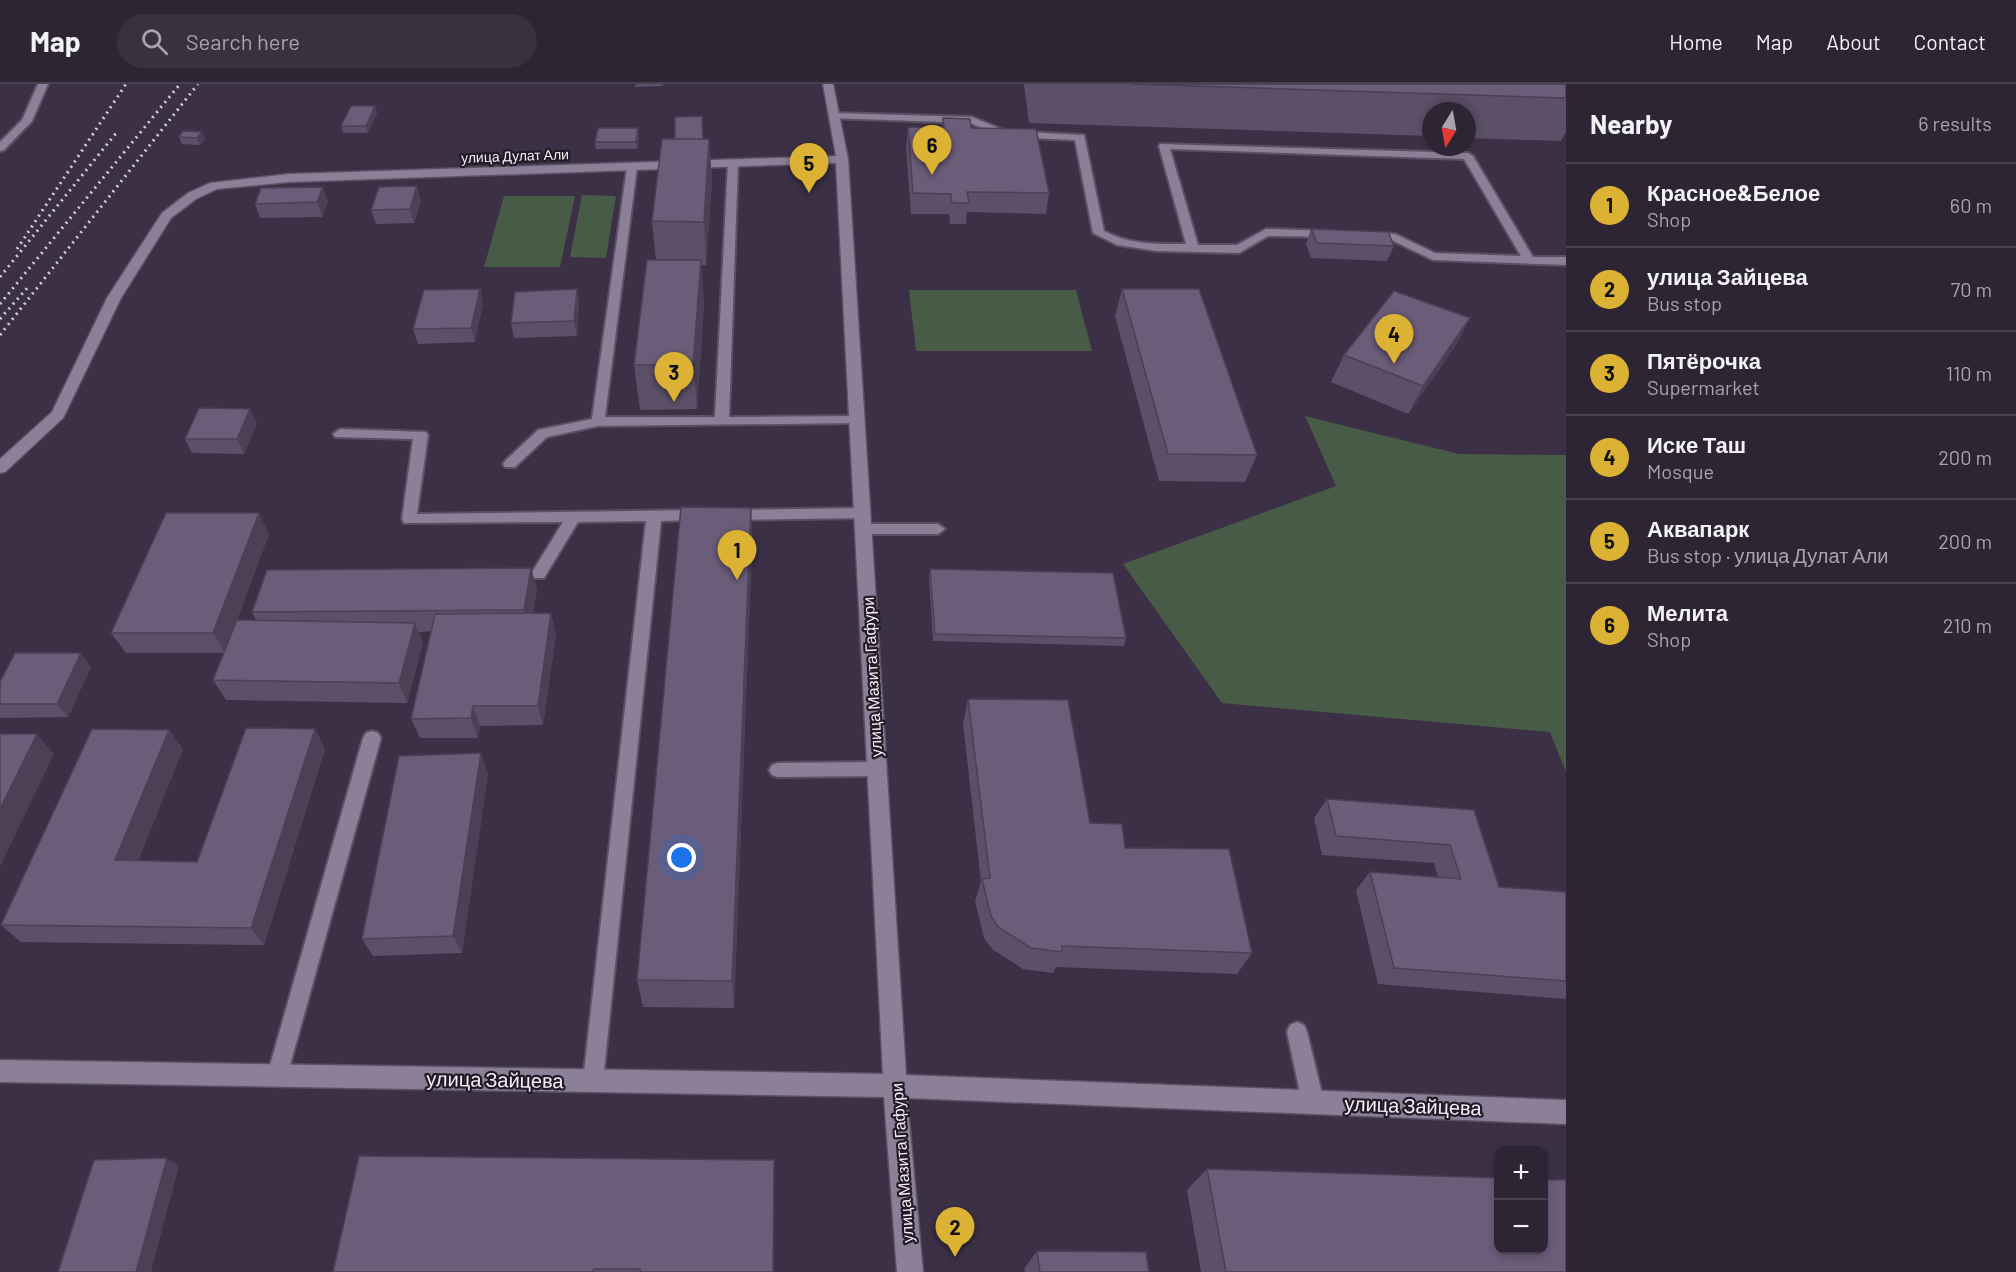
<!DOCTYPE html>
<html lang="en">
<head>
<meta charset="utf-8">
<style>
  :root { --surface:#2d2434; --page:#393040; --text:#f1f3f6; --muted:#a7a4ac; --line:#48414f; --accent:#dbb233 }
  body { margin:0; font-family:Barlow,sans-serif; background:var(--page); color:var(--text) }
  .controls { position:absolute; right:18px; bottom:18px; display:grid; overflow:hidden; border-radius:12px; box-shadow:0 3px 9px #0003 }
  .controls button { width:54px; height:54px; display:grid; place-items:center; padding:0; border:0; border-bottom:2px solid var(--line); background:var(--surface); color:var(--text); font:30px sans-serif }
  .compass { position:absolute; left:1422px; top:18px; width:54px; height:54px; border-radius:50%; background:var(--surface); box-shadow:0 3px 9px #0003; rotate:191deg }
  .you { position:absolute; left:682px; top:774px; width:21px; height:21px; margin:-15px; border:4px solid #fff; border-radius:50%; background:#1a73e8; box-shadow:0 0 0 9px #1a73e833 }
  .badge { display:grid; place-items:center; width:39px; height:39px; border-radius:50%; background:var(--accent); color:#111; font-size:20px; font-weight:700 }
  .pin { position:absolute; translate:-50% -50px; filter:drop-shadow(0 2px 3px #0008) }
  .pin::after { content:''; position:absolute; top:32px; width:21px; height:18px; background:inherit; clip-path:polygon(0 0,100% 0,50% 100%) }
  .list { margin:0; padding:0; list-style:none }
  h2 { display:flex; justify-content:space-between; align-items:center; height:78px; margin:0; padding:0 24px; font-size:26px }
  h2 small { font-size:20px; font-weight:400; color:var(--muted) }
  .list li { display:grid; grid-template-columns:39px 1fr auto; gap:18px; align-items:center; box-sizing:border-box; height:84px; padding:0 24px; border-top:2px solid var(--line) }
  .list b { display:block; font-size:22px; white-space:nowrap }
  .list p { margin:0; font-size:20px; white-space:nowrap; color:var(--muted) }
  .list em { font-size:20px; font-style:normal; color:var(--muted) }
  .icon { flex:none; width:33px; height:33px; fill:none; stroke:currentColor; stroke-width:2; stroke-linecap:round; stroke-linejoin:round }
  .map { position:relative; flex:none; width:1566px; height:1188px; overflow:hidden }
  header { display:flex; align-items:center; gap:36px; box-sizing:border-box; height:84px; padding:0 30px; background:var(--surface); border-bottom:2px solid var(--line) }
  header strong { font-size:28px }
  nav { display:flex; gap:33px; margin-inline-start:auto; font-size:21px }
  .search { width:420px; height:54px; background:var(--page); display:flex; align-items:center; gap:15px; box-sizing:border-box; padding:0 21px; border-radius:33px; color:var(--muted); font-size:22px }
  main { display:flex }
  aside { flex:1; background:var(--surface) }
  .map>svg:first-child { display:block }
  .green { fill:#485b46 }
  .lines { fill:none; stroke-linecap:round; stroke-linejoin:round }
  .lane-casing { stroke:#5a5062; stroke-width:4 }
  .street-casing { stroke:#5a5062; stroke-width:3 }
  .lane { fill:#8c7f98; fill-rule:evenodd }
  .street { fill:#8c7f98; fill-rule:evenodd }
  .rail { stroke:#d5cddc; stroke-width:3; stroke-dasharray:2 4.5; stroke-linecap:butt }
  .wall { fill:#5c4f68 }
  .shaded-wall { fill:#4b4055 }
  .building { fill:#6b5c79; stroke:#4b4055; stroke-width:1.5 }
  .labels { text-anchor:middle; stroke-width:4.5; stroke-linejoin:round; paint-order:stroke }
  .far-street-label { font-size:14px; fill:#f5eefc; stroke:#201b25 }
  .street-label { font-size:16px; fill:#f5eefc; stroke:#201b25 }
  .near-street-label { font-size:20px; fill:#f5eefc; stroke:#201b25 }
</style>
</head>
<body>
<header>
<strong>Map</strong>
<div class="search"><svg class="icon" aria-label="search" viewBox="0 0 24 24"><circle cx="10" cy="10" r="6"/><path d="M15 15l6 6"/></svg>Search here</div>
<nav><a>Home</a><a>Map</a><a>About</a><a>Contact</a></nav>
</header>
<main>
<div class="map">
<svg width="1566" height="1188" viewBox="0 0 1566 1188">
  <rect width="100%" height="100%" fill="#3c3046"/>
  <path class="green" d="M582 111 616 112 606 174 570 173Z
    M504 112H575L560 183H484Z
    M909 206H1076L1092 267H916Z
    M1305 332 1459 370 1566 371V688L1550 648 1222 619 1123 480 1336 402Z"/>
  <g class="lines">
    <defs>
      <path id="lane" d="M38 0H48L32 37 4 66 0 67V58L22 36Z
        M834 29 972 33 1006 47 1084 51 1104 147C1130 161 1157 160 1186 160L1159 62 1160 60 1468 69 1473 72 1533 173H1566V181L1433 176 1389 155 1364 153V149L1395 150 1435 169 1521 172 1464 75 1170 65 1198 161H1237L1266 145 1331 147 1337 150 1331 153 1268 152 1239 169 1157 167 1117 161 1093 149 1075 56 1004 53 970 39 830 34V30Z
        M733 76 738 79 729 333 857 332 862 333 864 336 862 339 598 342 547 353 515 383H505L503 380 505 377 538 346 592 335 627 83 632 80 637 83 605 333H715L728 79Z
        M340 345 426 348 428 351 417 430 700 426 707 431 700 436 661 437 603 997 600 1004 593 1007 586 1004 583 997 646 437 578 438 544 494H534L531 490 563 438 404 439 402 435 413 355 335 353 333 350Z
        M863 424 870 429 863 434 729 436 722 431 729 426Z
        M863 440H938L945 445 938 450H863L856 445Z
        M372 647 378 649 381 654 287 992 284 999 277 1002 270 999 267 992 363 654 366 649Z
        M877 678 883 680 886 685 883 690 877 692 778 693 772 691 769 686 772 681 778 679Z
        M1297 938 1304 941 1307 948 1324 1018 1320 1025 1313 1029 1306 1025 1302 1018 1287 948 1290 941Z"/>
      <path id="street" d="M823 0H833L848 75 906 991 1566 1016V1040L907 1014 923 1188H897L884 1013 0 998V976L883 990 836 79 289 98 217 105 196 115 171 134 121 214 63 334 5 388 0 389V375L52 328 107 214 162 129 188 109 210 99 289 90 836 72Z"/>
    </defs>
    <use href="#lane" class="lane-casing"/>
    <use href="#street" class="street-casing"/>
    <use href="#lane" class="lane"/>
    <use href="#street" class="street"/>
    <path class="rail" d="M17 165 126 0
      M0 193 117 48
      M0 220 180 0
      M0 235 28 203
      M0 251 198 0"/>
  </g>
  <path class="wall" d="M635 0H663V2L635 3Z
    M1024 0H1566V48L1561 57 1467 54V27H1431V52L1029 39Z
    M375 22 377 29 368 49H343L341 42Z
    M943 34 971 44 1049 109 1046 130 967 128 966 140H950L949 130H911L906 64 908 43 942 44Z
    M183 47 205 55 200 61 182 60 179 53Z
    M639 52 637 65H596L595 58Z
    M703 55H709L712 98 706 181H701L704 220 697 325 640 326 634 281 656 176 652 137Z
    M328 117 322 133 260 134 255 120Z
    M421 117 414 139 376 140 371 126Z
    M1311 145 1394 162 1387 177 1311 174 1306 160Z
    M480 205 483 219 475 258 418 260 413 245Z
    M577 205 579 220 577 252 514 254 511 239Z
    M1122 205 1257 371 1245 398 1159 397 1115 232Z
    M1470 234 1456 261 1408 330 1331 298 1344 271Z
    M257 339 244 370 192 369 185 355Z
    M751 424 752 460 734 924 643 923 637 896Z
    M269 450 233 546 256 536 252 528 531 484 537 505 533 529 556 550 543 641 480 642 478 654H420L411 635 431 547 419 548 423 559 407 619 226 616 213 596 224 569H126L111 549Z
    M930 485 1126 554 1124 562 933 557 929 492Z
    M81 569 91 583 68 633 1 634 0 633V598Z
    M968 615 1090 739 1125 764 1252 869 1237 890 1056 883 1053 889 1023 885 992 865 984 854 975 817 981 797 963 640Z
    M169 646 183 665 138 777 197 778 325 665 264 861 21 858 1 841Z
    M488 689 462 869 373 872 362 855Z
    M1327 715 1474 726 1499 803 1566 808V915L1378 900 1356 806 1370 788 1438 793 1434 779 1322 771 1314 734Z
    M774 1076 773 1188H333Z
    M1207 1085 1566 1188H1201L1187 1106Z
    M1037 1167 1149 1188H1025L1024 1185Z"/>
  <path class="shaded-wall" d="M375 22 377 29 368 49 366 42Z
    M638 44 639 52 637 65 636 58Z
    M202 48 205 55 200 61 197 54Z
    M709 55 712 98 706 181 704 138Z
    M417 102 421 117 414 139 410 125Z
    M323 103 328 117 322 133 317 118Z
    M701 176 704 220 697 325 693 281Z
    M480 205 483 219 475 258 471 244Z
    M577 205 579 220 577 252 574 237Z
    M1470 234 1456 261 1408 330 1423 302Z
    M250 325 257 339 244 370 237 355Z
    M751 424 752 460 734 924 732 897Z
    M259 429 269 450 225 569 213 549Z
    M531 484 537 505 530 547 524 526Z
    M551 529 556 550 543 641 538 622Z
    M415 539 423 559 407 619 399 599Z
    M81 569 91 583 68 633 57 620Z
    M473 622 480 642 478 654 471 634Z
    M315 645 325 665 264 861 251 844Z
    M169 646 183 665 131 794 115 776Z
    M37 650 54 670 0 783V725Z
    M481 669 488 689 462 869 453 852Z
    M167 1074 179 1082 151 1188H136Z"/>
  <path class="building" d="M1132 0H1566V14Z
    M351 22H375L366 42H341Z
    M702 32 703 55H675V33Z
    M943 34 970 35 971 44 1036 45 1049 109 967 108 969 119H952L951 110 913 109 908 43 944 44Z
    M598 44H638L636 58H595Z
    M183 47 202 48 197 54 179 53Z
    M662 55H709L704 138 652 137Z
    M417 102 410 125 371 126 379 103Z
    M323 103 317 118 255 120 261 104Z
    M1311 145 1388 148 1394 162 1317 159Z
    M647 176H701L693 281H634Z
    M480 205 471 244 413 245 424 206Z
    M577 205 574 237 511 239 515 208Z
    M1122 205H1199L1257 371 1168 370Z
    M1394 207 1470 234 1423 302 1344 271Z
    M199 324 250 325 237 355H185Z
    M681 423 751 424 732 897 637 896Z
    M166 429H259L213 549H111Z
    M531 484 524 526 252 528 267 486Z
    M930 485 1113 489 1126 554 935 550Z
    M551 529 538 622H473L471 634 411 635 435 530Z
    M237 536 415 539 399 599 213 596Z
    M15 569H81L57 620H0V598Z
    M968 615 1068 616 1090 739 1122 740 1125 764 1229 765 1252 869 1062 862V868L1031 864 998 843 991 832 982 795 990 794Z
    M246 644 315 645 251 844 1 841 92 645 169 646 115 776 197 778Z
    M0 650H37L0 725Z
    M481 669 453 852 362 855 399 672Z
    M1327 715 1474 726 1499 803 1566 808V897L1394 884 1370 788 1461 795 1450 761 1336 752Z
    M359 1072 774 1076 773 1188H640V1185H594L593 1188H333Z
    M167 1074 136 1188H58L94 1076Z
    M1207 1085 1498 1094V1166H1544V1096H1566V1188H1226Z
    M1037 1167 1146 1168 1149 1188H1040Z"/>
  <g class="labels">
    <g class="far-street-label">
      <text transform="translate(515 72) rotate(-2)" y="5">улица Дулат Али</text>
    </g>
    <g class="street-label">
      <text transform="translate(872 593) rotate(-93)" y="6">улица Мазита Гафури</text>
      <text transform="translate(902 1079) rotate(-94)" y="6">улица Мазита Гафури</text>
    </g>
    <g class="near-street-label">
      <text transform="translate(495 996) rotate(1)" y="7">улица Зайцева</text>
      <text transform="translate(1413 1022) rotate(2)" y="7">улица Зайцева</text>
    </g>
  </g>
</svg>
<div class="controls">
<button>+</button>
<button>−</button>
</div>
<svg class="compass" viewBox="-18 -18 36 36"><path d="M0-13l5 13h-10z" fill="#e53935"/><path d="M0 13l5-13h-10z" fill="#a7a4ac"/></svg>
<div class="you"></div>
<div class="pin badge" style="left:737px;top:496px">1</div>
<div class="pin badge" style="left:955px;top:1173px">2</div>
<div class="pin badge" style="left:674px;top:318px">3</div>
<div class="pin badge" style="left:1394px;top:280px">4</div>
<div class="pin badge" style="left:809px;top:109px">5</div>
<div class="pin badge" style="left:932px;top:91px">6</div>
</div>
<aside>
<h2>Nearby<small>6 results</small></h2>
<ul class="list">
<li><span class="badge">1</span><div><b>Красное&amp;Белое</b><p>Shop</p></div><em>60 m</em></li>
<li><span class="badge">2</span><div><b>улица Зайцева</b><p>Bus stop</p></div><em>70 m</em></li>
<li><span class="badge">3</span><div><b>Пятёрочка</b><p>Supermarket</p></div><em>110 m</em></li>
<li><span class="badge">4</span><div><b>Иске Таш</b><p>Mosque</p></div><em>200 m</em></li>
<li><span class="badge">5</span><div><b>Аквапарк</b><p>Bus stop · улица Дулат Али</p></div><em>200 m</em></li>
<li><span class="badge">6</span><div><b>Мелита</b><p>Shop</p></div><em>210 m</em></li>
</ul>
</aside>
</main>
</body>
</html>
